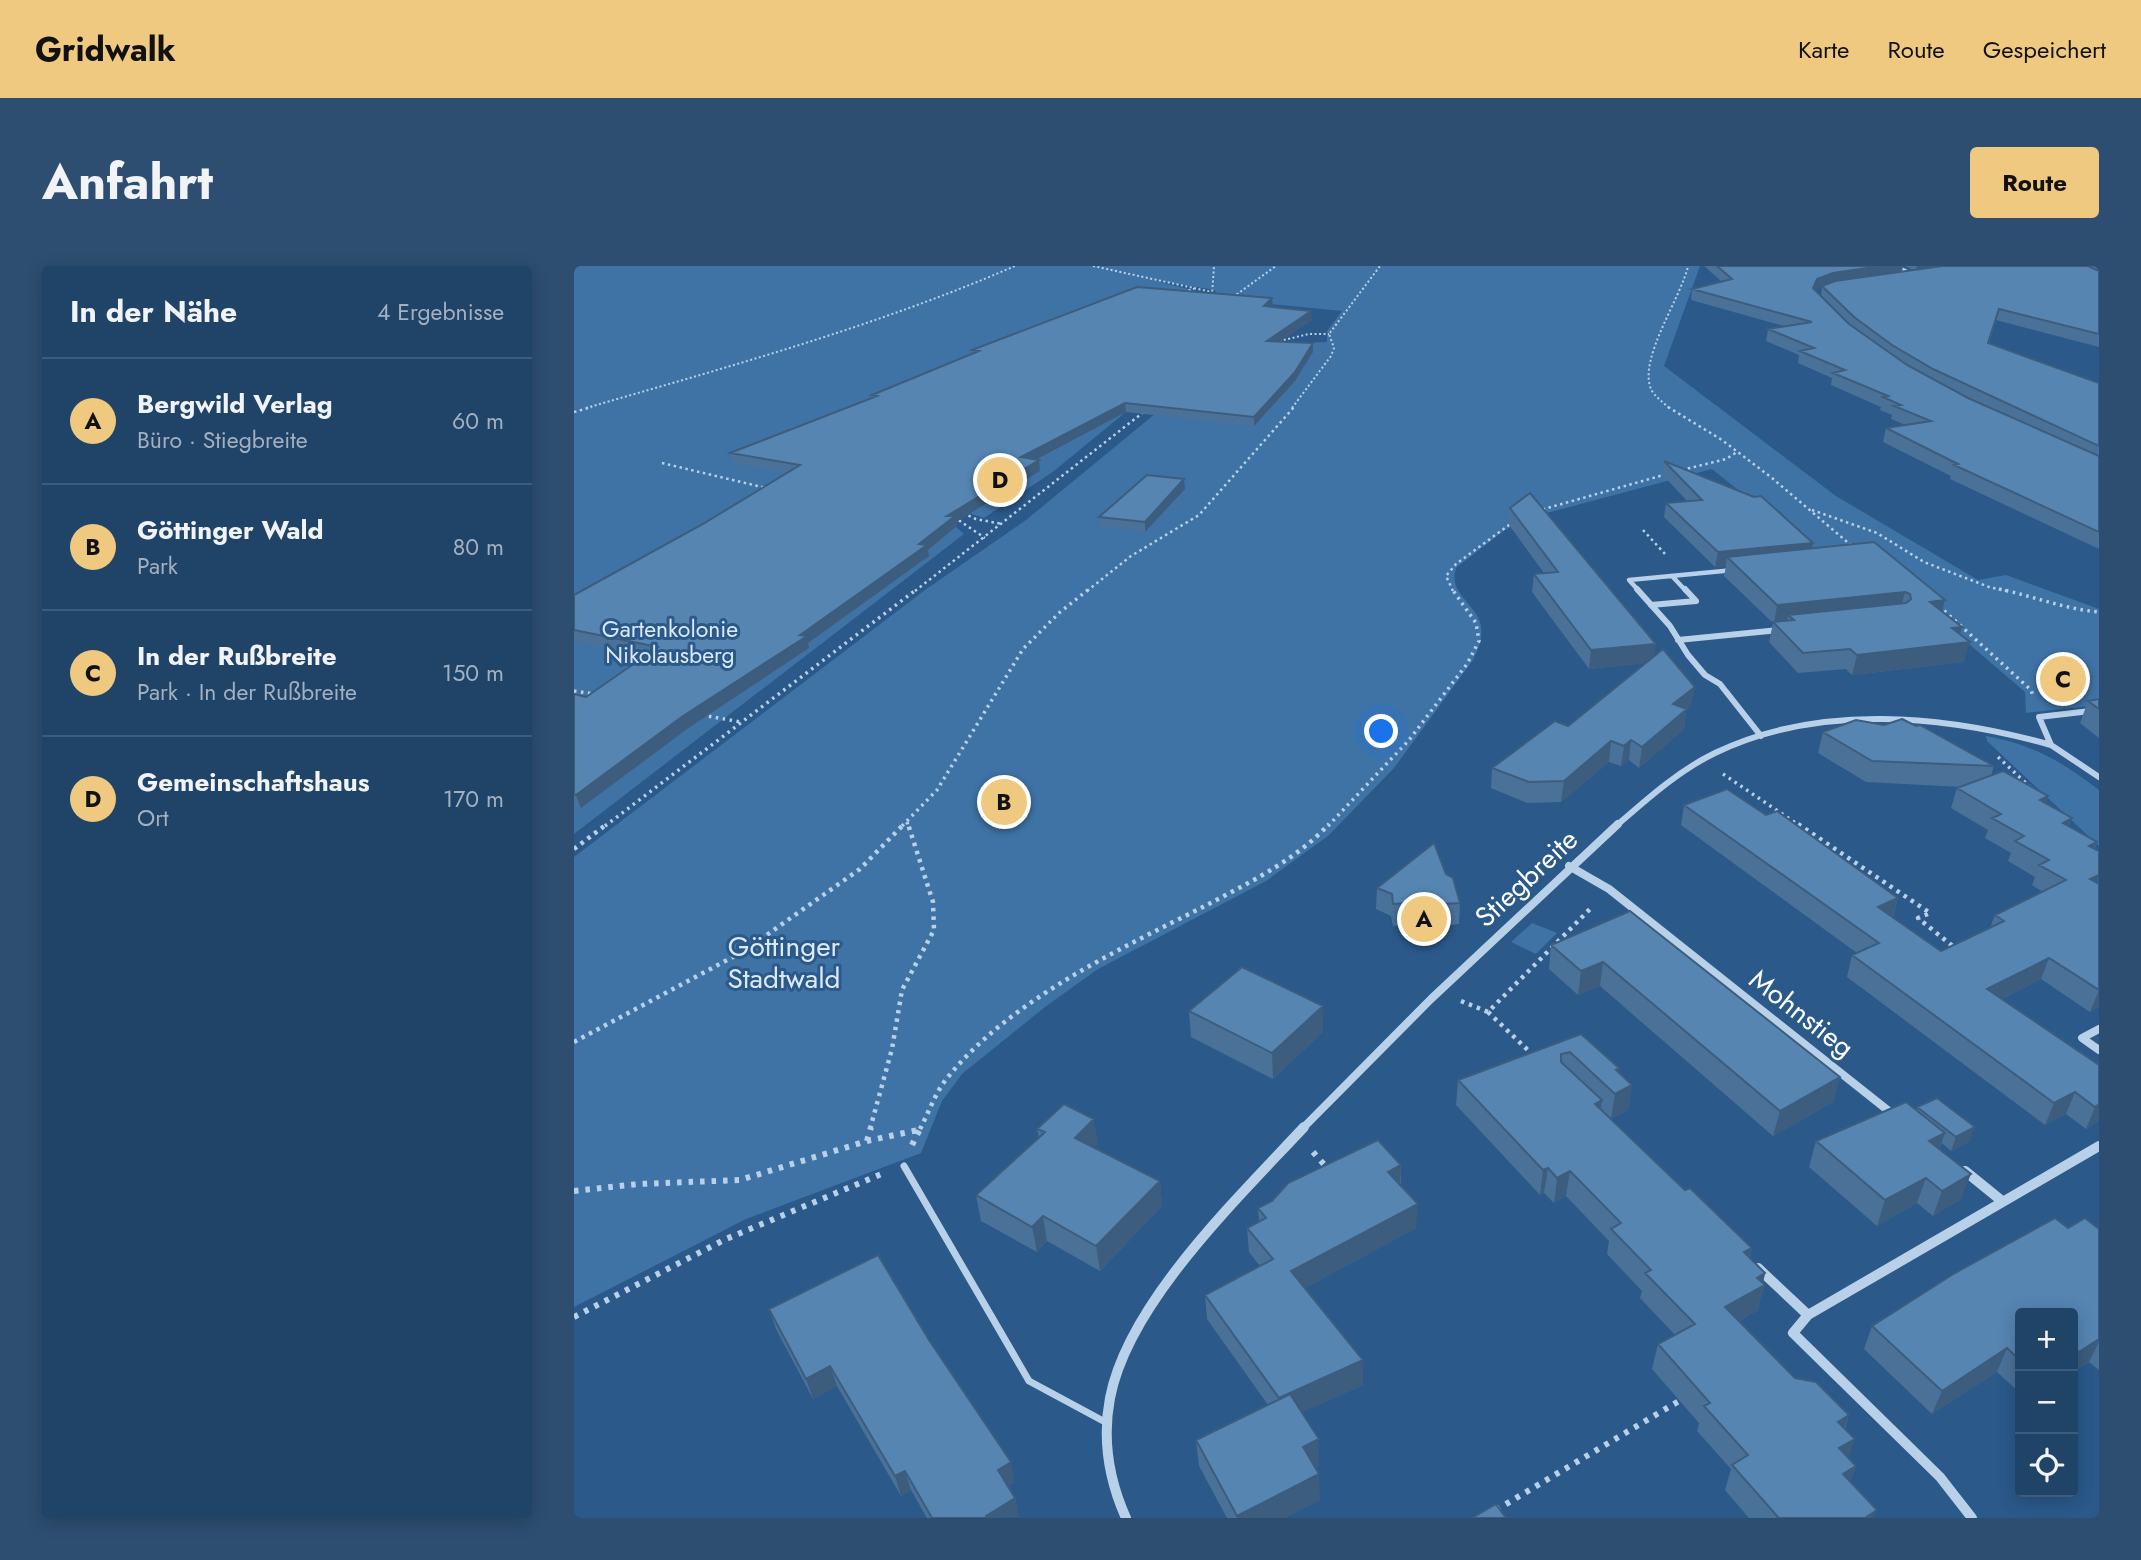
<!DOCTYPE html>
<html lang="de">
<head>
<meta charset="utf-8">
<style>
  :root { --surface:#204368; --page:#2d4e71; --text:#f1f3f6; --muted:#a2b0c0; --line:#3d5c7c; --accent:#efc980 }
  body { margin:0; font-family:Jost,sans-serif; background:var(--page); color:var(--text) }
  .controls { position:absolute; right:21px; bottom:21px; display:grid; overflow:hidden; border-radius:7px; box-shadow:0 4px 18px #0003 }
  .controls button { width:63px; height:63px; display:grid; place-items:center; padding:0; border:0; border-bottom:2px solid var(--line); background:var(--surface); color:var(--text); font:35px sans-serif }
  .you { position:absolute; left:808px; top:466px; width:24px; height:24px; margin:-18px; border:5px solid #fff; border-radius:50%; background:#1a73e8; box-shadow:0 0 0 10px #1a73e833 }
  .badge { display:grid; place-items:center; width:46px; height:46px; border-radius:50%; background:var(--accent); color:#111; font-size:23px; font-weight:700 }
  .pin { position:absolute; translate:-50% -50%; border:4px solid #fff; box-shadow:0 2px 7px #0006 }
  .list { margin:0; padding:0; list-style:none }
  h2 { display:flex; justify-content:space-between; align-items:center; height:91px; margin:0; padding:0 28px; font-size:30px }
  h2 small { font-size:23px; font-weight:400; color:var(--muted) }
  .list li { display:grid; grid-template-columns:46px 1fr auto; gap:21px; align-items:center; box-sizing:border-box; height:126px; padding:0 28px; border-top:2px solid var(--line) }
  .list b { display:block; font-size:26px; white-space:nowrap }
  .list p { margin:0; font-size:23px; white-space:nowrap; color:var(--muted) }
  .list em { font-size:23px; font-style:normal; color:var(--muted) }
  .icon { flex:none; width:38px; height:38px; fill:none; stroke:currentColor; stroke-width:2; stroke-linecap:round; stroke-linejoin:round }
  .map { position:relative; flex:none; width:1525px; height:1252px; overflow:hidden; border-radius:7px }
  header { display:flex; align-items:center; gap:42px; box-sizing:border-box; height:98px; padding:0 35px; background:var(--accent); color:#111 }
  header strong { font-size:33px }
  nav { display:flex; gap:38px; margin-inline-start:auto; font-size:24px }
  .intro { display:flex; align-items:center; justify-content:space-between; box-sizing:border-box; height:168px; padding:0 42px }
  h1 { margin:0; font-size:49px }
  .button { padding:18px 32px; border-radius:7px; background:var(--accent); color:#111; font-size:24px; font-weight:700 }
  main { display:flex; gap:42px; padding:0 42px }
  aside { flex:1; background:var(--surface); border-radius:7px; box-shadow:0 4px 18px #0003 }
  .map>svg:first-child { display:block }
  .green { fill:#3f73a6 }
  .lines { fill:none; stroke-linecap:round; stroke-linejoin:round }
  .path-far4 { stroke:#b8d1e9; stroke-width:2; stroke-dasharray:2 2.5; stroke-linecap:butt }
  .path-far3 { stroke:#b8d1e9; stroke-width:2.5; stroke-dasharray:2.5 3.5; stroke-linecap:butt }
  .path-far2 { stroke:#b8d1e9; stroke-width:3.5; stroke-dasharray:2.5 4.5; stroke-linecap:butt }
  .path-far1 { stroke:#b8d1e9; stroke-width:4.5; stroke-dasharray:3.5 5; stroke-linecap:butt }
  .path { stroke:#b8d1e9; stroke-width:6; stroke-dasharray:4.5 7; stroke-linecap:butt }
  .service { stroke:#b8d1e9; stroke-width:7 }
  .minor-far4 { stroke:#b8d1e9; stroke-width:3.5 }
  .minor-far3 { stroke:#b8d1e9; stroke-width:4.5 }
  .minor-far2 { stroke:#b8d1e9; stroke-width:6 }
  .minor-far1 { stroke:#b8d1e9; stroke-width:8 }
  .minor { stroke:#b8d1e9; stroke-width:10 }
  .wall { fill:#4a7299; fill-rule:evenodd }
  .shaded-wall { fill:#3c5d7d }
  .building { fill:#5685b2; stroke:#3c5d7d; stroke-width:2 }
  .labels { text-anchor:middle; stroke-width:6; stroke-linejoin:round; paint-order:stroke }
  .far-park-label { font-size:23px; fill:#dceaf7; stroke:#2a598a }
  .street-label { font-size:28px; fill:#fff; stroke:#2a598a }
  .park-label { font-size:28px; fill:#dceaf7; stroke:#2a598a }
</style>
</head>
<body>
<header>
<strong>Gridwalk</strong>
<nav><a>Karte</a><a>Route</a><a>Gespeichert</a></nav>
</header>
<div class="intro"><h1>Anfahrt</h1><a class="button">Route</a></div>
<main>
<aside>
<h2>In der Nähe<small>4 Ergebnisse</small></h2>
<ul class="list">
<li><span class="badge">A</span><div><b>Bergwild Verlag</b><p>Büro · Stiegbreite</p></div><em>60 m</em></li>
<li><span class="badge">B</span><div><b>Göttinger Wald</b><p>Park</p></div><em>80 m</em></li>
<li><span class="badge">C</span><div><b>In der Rußbreite</b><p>Park · In der Rußbreite</p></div><em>150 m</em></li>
<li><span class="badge">D</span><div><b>Gemeinschaftshaus</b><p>Ort</p></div><em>170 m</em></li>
</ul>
</aside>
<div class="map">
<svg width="1525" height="1252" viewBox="0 0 1525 1252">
  <rect width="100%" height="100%" fill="#2a598a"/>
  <path class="green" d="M0 0H1126L1090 100 1262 230 1404 314 1432 309 1525 343V439L1452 447 1451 426 1354 343 1247 291 1138 203 954 252 931 264 883 301C871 326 905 339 907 361 909 374 904 383 899 394L820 502 754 570 692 615 524 703 471 741 388 808 368 835 347 887 172 953 0 1041V591L351 324 452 254 621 115 652 80 753 76V65L768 45 643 33 641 24 578 14 626 26 617 74 553 145 480 205 410 252 382 243 366 246 390 268 0 568Z
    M1412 470C1460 479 1487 495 1525 524V580L1413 475Z
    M958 657 983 667 962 688 937 676Z"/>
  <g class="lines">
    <path class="path-far4" d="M519 0 638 26
      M606 27 622 22
      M638 30 640 0
      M659 31 702 0
      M701 76 735 68H755
      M12 142C157 100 303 60 441 0
      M718 142 757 90 760 82 755 68 806 0
      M1095 142C1090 137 1080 130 1077 123 1064 93 1107 32 1114 0"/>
    <path class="path-far3" d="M1094 141 1148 174 1198 212 1278 280
      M0 146 18 141
      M88 197 192 222
      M1108 204 1152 193 1163 186
      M1238 244 1303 267 1350 296 1415 321 1433 325
      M963 245 1093 208
      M389 247 402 253 428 258
      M380 251 411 272
      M1069 264 1091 288
      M341 325 571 145
      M513 325 557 290 625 249 720 141
      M879 325 872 310 882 298 939 256"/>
    <path class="path-far2" d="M1425 323C1459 330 1490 343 1525 346
      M1365 340 1457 424 1459 430
      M0 425 20 428
      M128 449 167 456
      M1424 491 1456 521
      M1149 508 1226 560
      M333 556 334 560
      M31 560 343 323
      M328 560 363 524 449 383 485 347 515 323
      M754 560 835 474 893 398 905 375 902 357 878 323"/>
    <path class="path-far1" d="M1224 558 1356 647 1344 652 1381 682
      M0 583 33 558
      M887 735 914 746 1018 641
      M914 746 959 789
      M0 776 170 685 286 603 330 558
      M296 863 318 783 328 724 360 664 359 636 334 558
      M346 863C355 846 362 825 374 811 436 734 544 684 631 640 674 617 721 595 755 558"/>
    <path class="path" d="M293 875 297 861
      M338 879 347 861
      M739 886 754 903
      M0 925 65 918 166 914 293 875 344 864
      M0 1051 152 973 310 907
      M922 1244 1110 1132"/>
    <path class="service" d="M330 900 455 1115 533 1157"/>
    <path class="minor-far4" d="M1322 0 1340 9"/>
    <path class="minor-far3" d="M1098 310 1112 325
      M1065 325 1055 314 1160 304"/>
    <path class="minor-far2" d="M1063 323 1096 360 1114 389 1131 409 1146 418 1187 470
      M1077 339 1122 335 1111 323
      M1104 374 1205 364
      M1525 444 1465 451 1477 479 1525 511
      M1042 560C1073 533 1104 505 1141 487 1245 437 1370 449 1477 479"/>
    <path class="minor-far1" d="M995 600 1035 623 1321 850
      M1525 763 1508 772 1525 784
      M728 863 857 733 1044 558"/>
    <path class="minor" d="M1391 905 1428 935
      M1184 1002 1234 1049
      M552 1252C535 1214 528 1174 536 1132 554 1037 665 931 730 861
      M1398 1252 1366 1211 1219 1067 1234 1049 1525 880"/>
  </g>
  <path class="wall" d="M1130 0H1329L1328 6 1339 4 1331 0H1525V81L1422 54 1415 78 1525 117V283L1376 213 1377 210 1309 176 1312 162 1332 159 1317 153 1318 149 1306 144 1307 141 1257 119 1258 112 1224 97 1225 89 1192 75 1194 63 1210 60 1117 34 1118 23 1147 15ZM1248 21 1247 30 1241 24Z
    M698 41 738 54 705 76 739 86 721 115 680 160 552 146 463 194 466 205 382 256 383 260 354 284 355 290 234 377 235 382 113 463 7 542 0 540V428L12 431 72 390 0 375V329L129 258 213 207 159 197 156 187 299 132 298 129 399 88 398 84Z
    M1090 195 1239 277 1238 283 1371 334 1368 345 1388 361 1386 368 1390 396 1278 409 1272 403 1224 407 1195 376 1199 357 1150 310 1152 300 1141 301 1090 251 1092 237 1113 235 1089 209Z
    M611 223 571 266 526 261 525 251Z
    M936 242 1080 390 1117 441 1112 445 1110 463 1065 502 1055 494 1047 500 1035 496 987 536 953 537 917 522 918 502 994 460 1071 397 1015 403 958 326 960 308 970 307 935 259Z
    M1525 433V472L1506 457 1514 435Z
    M1310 459 1342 460 1420 500 1417 509 1474 530 1472 538 1495 560 1523 576 1521 583 1525 741 1516 746 1467 713 1428 733 1525 799V855L1512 863 1492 848 1471 859 1273 711 1278 689 1283 687 1107 559 1110 539 1192 549 1324 632 1319 651 1367 685 1416 662 1421 649 1469 626 1458 619 1461 611 1434 595 1437 587 1411 572 1414 564 1377 542 1383 522 1388 521 1292 516 1244 487 1249 466Z
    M872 608 886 637 885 658 868 660 857 668 836 659 819 660 817 650 802 643 803 622Z
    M1056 645 1266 811 1259 836 1199 870 1026 720 1004 729 975 703 977 679Z
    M615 745 749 766 699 813 617 771Z
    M1007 768 1045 802 1044 806 1058 819 1054 844 1037 853 1111 924 1178 982 1176 992 1191 1007 1184 1044 1165 1055 1221 1112 1275 1149 1271 1163 1274 1191 1282 1200 1276 1216 1299 1252H1175L1151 1224 1157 1203 1123 1165 1125 1157 1078 1103 1084 1078 1101 1069 1066 1032 1068 1025 1033 988 1035 975 992 930 980 937 970 927 966 929 882 839 884 814Z
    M1343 841 1396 875 1377 885 1368 877 1365 883 1387 933 1359 950 1343 937 1303 960 1235 901 1242 875 1342 844Z
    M463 863 524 878 520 881 586 915 588 940 526 1005 473 975 463 986 407 955 402 929 465 872Z
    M827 899V920L842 962 731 1022 789 1094V1119L728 1146 745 1199 741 1201 746 1234 710 1252H653L625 1200 622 1174 694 1139 633 1053 631 1029 686 1000 675 986 673 962 685 956 684 942 698 935Z
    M1494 962 1525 963V1104L1515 1096 1499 1106V1047H1446V1125L1445 1126 1423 1106 1358 1148 1290 1083 1298 1060Z
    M195 1043 441 1216 434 1220 441 1232 445 1251 353 1252 337 1224 327 1230 263 1120 239 1133 202 1063Z"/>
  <path class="shaded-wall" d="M1307 0H1329L1327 7 1257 18 1241 24 1239 22 1243 13 1259 7Z
    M1343 0H1383L1342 5Z
    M698 32 699 41 690 40Z
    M737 45 738 54 693 84V75Z
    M739 77V86L721 115 680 160V151Z
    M551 137 552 146 448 201 447 191Z
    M465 194 466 205 382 256 383 260 354 284 355 290 234 377 235 382 113 463 7 542 2 529 109 450 226 369 373 250Z
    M610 213 611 223 571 266V256Z
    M1239 277 1236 292 1153 291 1152 300 1141 301 1144 286Z
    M1331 326 1326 345 1220 354 1214 349 1213 357 1200 358 1203 339Z
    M1371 334 1366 354 1356 336Z
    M1388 361 1383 377 1396 376 1390 396 1278 409 1283 389 1378 362Z
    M1082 378 1079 396 1015 403 1017 384Z
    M1121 421 1117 441 1112 445 1110 463 1065 502 1068 481 1099 438Z
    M1057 474 1055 494 1047 500 1050 480Z
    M1037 475 1035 496 987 536 990 515Z
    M1474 530 1468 550 1466 534Z
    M1498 552 1491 573 1489 557Z
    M1523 576 1516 596 1515 580Z
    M1525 609V626L1516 613Z
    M1324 632 1318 653 1304 641Z
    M869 638 868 660 857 668 858 647Z
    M1475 692 1467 713 1406 744 1413 723Z
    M1029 696 1026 720 1004 729 1007 705Z
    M1525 724V741L1516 746Z
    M749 740V766L699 813 698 787Z
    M1266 811 1259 836 1199 870 1206 845Z
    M1058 819 1054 844 1037 853 1041 828Z
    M1501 826 1492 848 1471 859 1480 837Z
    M1028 834 1024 859 1021 838Z
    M1525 838V855L1512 863 1521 841Z
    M520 853 524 878 504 897 501 872Z
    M1401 861 1396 875 1377 885 1382 871Z
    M1371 867 1362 892 1355 875Z
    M827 899 826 923 814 906Z
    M974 902 970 927 966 929 969 904Z
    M996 905 992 930 980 937 983 912Z
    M1397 908 1387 933 1359 950 1368 925Z
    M1352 912 1343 937 1303 960 1311 934Z
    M586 915 588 940 526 1005 522 980Z
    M844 938 842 962 718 1029 717 1005Z
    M469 950 473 975 463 986 458 961Z
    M1178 982 1172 1007 1170 986Z
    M1191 1007 1188 1021 1191 1019 1184 1044 1145 1066 1151 1041 1183 1012Z
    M1525 1073V1076L1515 1096 1499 1106V1099L1505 1086Z
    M1433 1082 1423 1106 1358 1148 1368 1125Z
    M789 1094V1119L706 1156 705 1132Z
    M256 1100 263 1120 239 1133 232 1113Z
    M1275 1149 1266 1174 1264 1156Z
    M745 1173V1199L729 1207V1181Z
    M1281 1173 1272 1198 1265 1182Z
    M437 1196 441 1216 429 1224 424 1204Z
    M1282 1200 1273 1224 1269 1208Z
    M331 1205 337 1224 327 1230 321 1210Z
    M745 1208 746 1234 710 1252H663V1250Z
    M441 1232 445 1251 412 1252V1250Z
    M1303 1244 1299 1252H1291Z"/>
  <path class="building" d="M1143 0H1307L1259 7 1243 13 1239 22 1275 58 1333 99 1394 132 1525 190V266L1380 199 1384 198 1312 162 1357 155 1320 140 1327 139 1309 131 1314 130 1259 107 1271 104 1226 85 1240 82 1194 63 1238 56 1118 23 1158 13Z
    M1368 0H1514L1525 5V68L1425 43 1414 77 1525 117V180L1359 103 1318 79 1280 51 1248 20 1261 15Z
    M563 21 698 32 690 40 737 45 693 75 739 77 721 106 680 151 551 137 447 191 465 194 373 250H381L345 278 353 279 226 369 233 370 109 450 2 529 0 528V428L12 431 84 381 0 364V329L129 258 226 199 156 187 303 130 298 129 405 85 398 84Z
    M1090 195 1180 231 1187 230 1239 277 1144 286 1092 237 1128 234Z
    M573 209 610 213 571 256 525 251Z
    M956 227 1082 378 1017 384 960 308 984 306 936 242Z
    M1300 276 1371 334 1356 336 1388 361 1378 362 1396 376 1283 389 1276 383 1229 387 1199 356 1220 354 1214 349 1332 337 1337 333 1336 328 1331 326 1203 339 1153 291Z
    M1089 383 1121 421 1099 438 1113 443 1068 481 1057 474 1050 480 1037 475 990 515 955 516 918 502 981 455 994 460Z
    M1525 433V443L1514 435Z
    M1328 453 1342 460 1346 459 1420 500 1298 495 1249 466 1282 454 1310 459Z
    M1429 505 1474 530 1466 534 1498 552 1489 557 1523 576 1515 580 1525 585V609L1516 613 1525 618V724L1475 692 1413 723 1525 799V838L1521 841 1501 826 1480 837 1278 689 1305 677 1110 539 1153 523 1192 549 1203 545 1324 632 1304 641 1367 685 1430 655 1421 649 1492 614 1465 599 1475 594 1441 575 1450 570 1418 552 1427 548 1383 522Z
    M860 577 872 608 879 612 886 637 869 638 858 647 837 637 819 638 818 628 803 622Z
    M1056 645 1266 811 1206 845 1029 696 1007 705 977 679Z
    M668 701 749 740 698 787 615 745Z
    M1007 768 1045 802 1042 804 1058 819 1041 828 996 786 987 788V796L1028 834 1021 838 1111 924 1116 922 1178 982 1170 986 1191 1007 1183 1012 1191 1019 1151 1041 1221 1112 1242 1116 1275 1149 1264 1156 1281 1173 1265 1182 1282 1200 1269 1208 1303 1244 1291 1252H1202L1204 1251 1158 1199 1174 1189 1130 1140 1136 1137 1084 1078 1121 1058 1071 1007 1077 1004 1037 963 1047 957 996 905 983 912 974 902 969 904 884 814Z
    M1363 832 1401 861 1382 871 1343 841Z
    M1332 836 1371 867 1355 875 1397 908 1368 925 1352 912 1311 934 1242 875Z
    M490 838 520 853 501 872 586 915 522 980 469 950 458 961 402 929 471 866 463 863Z
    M804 874 827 899 814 906 844 938 717 1005 789 1094 705 1132 631 1029 699 993 673 962 692 952 684 942 698 935 714 917Z
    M1481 952 1494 962 1511 952 1525 963V1073L1505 1086 1499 1081V1047H1446V1094L1433 1082 1368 1125 1298 1060 1381 1007Z
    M304 989 355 1074 437 1196 424 1204 441 1232 412 1250 413 1252H358L331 1205 321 1210 256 1100 232 1113 195 1043Z
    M716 1128 745 1173 729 1181 745 1208 663 1250 622 1174Z
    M922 1238 932 1252H898Z"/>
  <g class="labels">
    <g class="far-park-label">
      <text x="96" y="371">Gartenkolonie<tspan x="96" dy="26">Nikolausberg</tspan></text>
    </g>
    <g class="street-label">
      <text transform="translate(952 612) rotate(-43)" y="10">Stiegbreite</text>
      <text transform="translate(1228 747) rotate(38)" y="10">Mohnstieg</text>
    </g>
    <g class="park-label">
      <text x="210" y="690">Göttinger<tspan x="210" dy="32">Stadtwald</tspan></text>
    </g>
  </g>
</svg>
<div class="controls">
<button>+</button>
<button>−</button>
<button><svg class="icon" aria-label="locate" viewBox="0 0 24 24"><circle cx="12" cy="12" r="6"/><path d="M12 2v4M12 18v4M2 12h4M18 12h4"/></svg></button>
</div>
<div class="you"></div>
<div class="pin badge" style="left:850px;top:653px">A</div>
<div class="pin badge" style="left:430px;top:536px">B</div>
<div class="pin badge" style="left:1489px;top:413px">C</div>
<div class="pin badge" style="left:426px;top:214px">D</div>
</div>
</main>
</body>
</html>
